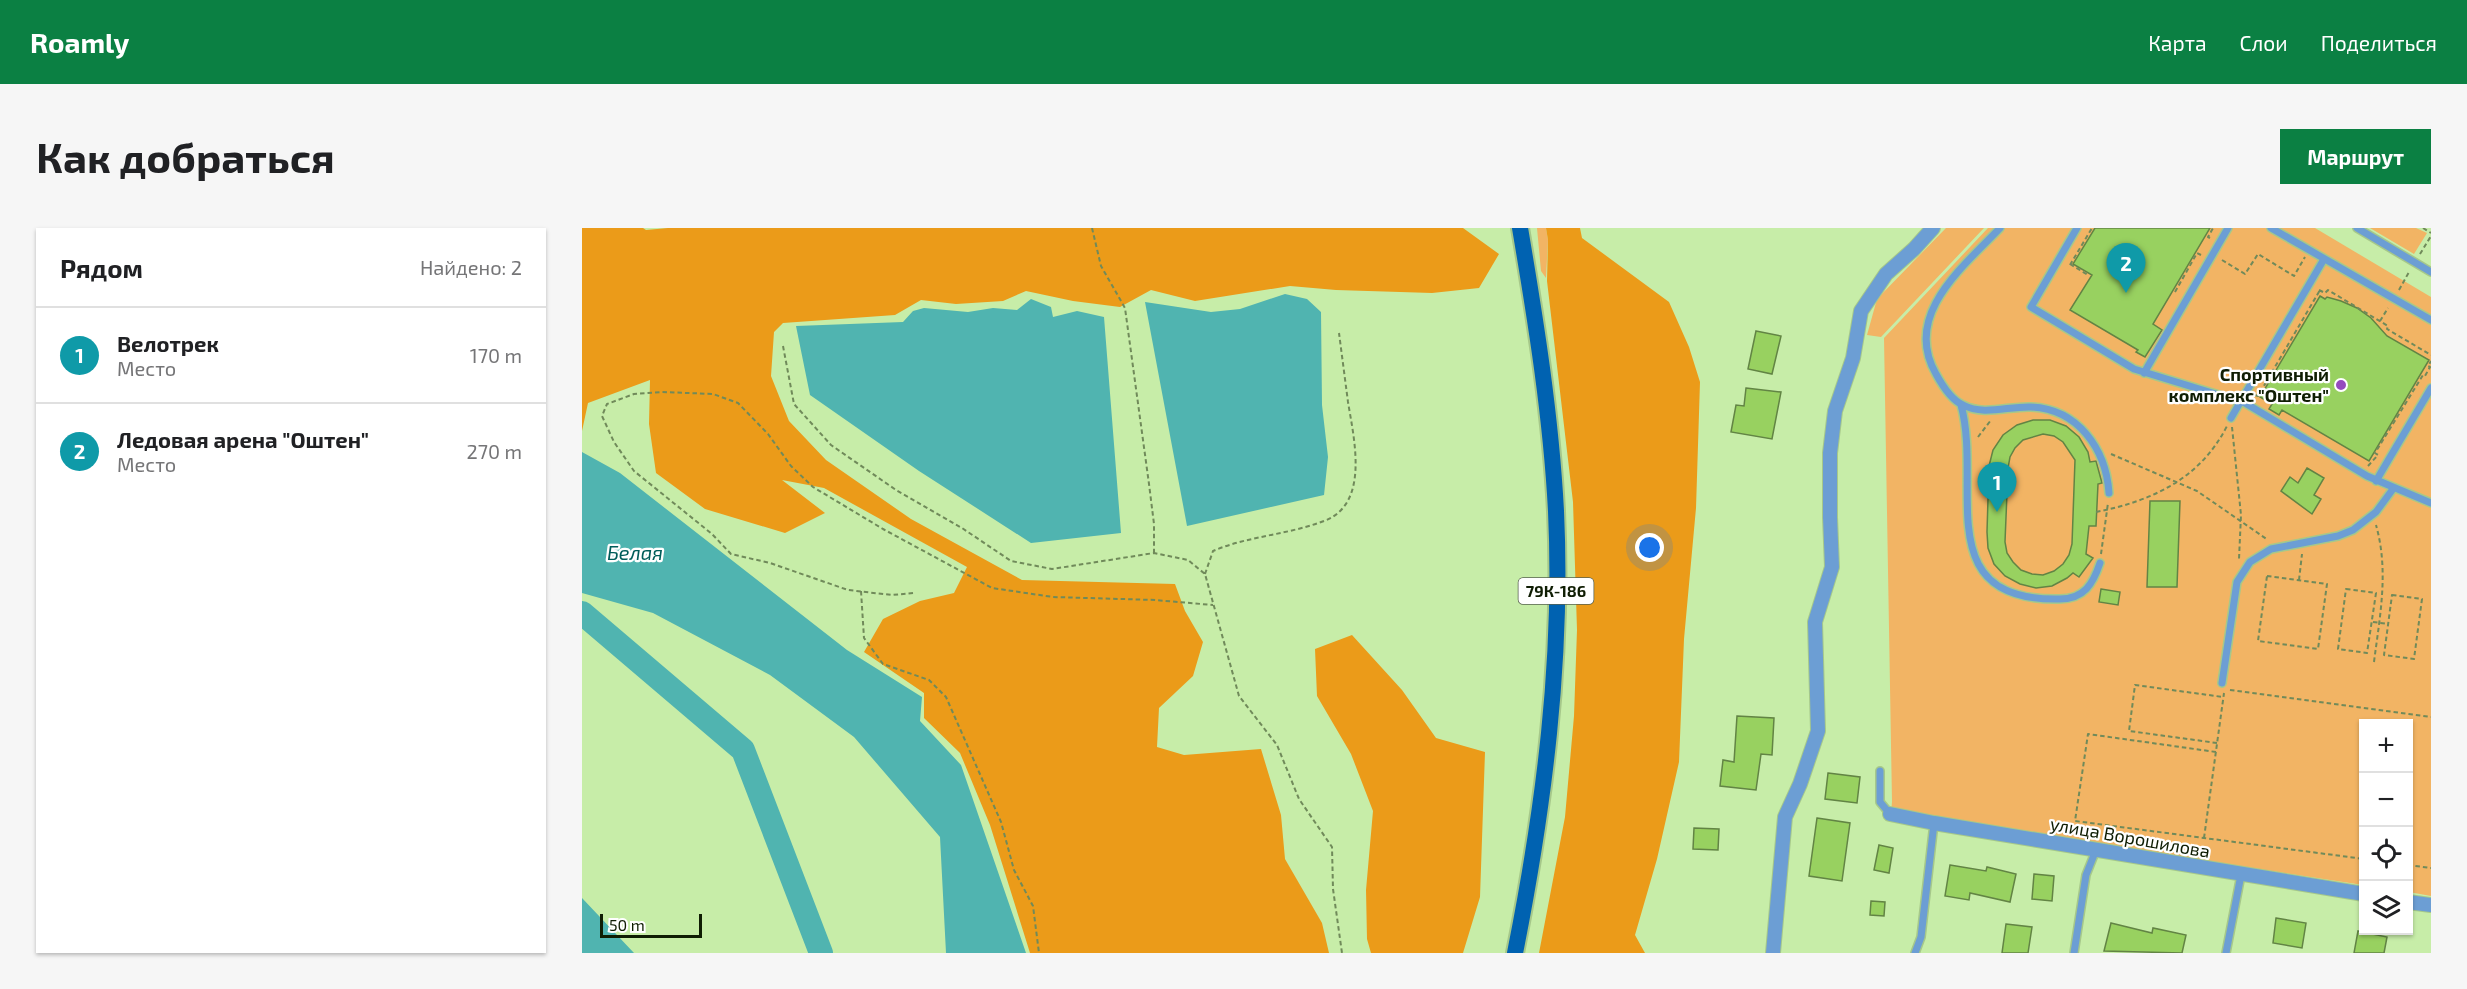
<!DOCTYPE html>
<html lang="ru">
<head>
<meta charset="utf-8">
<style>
  :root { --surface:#fff; --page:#f6f6f6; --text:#202124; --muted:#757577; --line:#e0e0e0; --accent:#0b8043 }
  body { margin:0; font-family:"Exo 2",sans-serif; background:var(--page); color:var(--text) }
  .controls { position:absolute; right:18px; bottom:18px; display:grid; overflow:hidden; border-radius:0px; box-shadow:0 2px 4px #0004 }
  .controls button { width:54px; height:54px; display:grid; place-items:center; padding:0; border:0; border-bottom:2px solid var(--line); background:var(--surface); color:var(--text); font:30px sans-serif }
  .scale { position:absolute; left:18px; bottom:15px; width:102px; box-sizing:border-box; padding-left:6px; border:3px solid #0f1d03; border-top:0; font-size:16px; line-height:21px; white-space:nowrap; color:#0f1d03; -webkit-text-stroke:4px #fff; paint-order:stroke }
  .you { position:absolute; left:1068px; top:320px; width:21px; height:21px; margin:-15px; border:4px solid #fff; border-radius:50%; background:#1a73e8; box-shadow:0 0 0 9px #1a73e833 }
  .badge { display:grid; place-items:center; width:39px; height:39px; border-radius:50%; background:var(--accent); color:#fff; font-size:20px; font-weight:700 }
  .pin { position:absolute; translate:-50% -50px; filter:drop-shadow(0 2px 3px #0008) }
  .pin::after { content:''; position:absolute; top:32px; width:21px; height:18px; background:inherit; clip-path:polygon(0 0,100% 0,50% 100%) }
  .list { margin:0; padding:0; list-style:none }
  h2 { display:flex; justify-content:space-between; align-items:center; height:78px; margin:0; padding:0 24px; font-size:26px }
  h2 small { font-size:20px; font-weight:400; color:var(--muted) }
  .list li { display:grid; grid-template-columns:39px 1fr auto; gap:18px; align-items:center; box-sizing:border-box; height:96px; padding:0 24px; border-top:2px solid var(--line) }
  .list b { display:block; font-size:22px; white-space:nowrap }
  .list p { margin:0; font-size:20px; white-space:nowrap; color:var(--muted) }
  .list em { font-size:20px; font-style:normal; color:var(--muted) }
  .icon { flex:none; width:33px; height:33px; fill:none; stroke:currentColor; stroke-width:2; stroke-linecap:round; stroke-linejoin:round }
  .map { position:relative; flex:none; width:1849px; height:725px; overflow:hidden; border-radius:0px }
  header { display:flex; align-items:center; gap:36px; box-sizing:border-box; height:84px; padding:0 30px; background:var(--accent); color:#fff }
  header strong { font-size:28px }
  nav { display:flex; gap:33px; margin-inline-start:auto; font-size:21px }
  .intro { display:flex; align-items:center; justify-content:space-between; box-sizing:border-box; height:144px; padding:0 36px }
  h1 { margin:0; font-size:42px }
  .button { padding:15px 27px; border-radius:0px; background:var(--accent); color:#fff; font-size:21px; font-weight:700 }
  main { display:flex; gap:36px; padding:0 36px }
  aside { flex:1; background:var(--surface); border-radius:0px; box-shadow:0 2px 4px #0004 }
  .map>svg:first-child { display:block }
  .green { fill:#f2b464 }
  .forest { fill:#eb9b19 }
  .water { fill:#50b4b0 }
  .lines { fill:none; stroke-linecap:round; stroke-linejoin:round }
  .river { stroke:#50b4b0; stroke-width:24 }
  .building { fill:#98d160; stroke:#628444; stroke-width:1.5; fill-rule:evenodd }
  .service-casing { stroke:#a6c88a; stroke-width:10 }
  .minor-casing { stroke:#a6c88a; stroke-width:16 }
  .primary-casing { stroke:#a6c88a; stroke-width:20 }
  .path { stroke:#708a5a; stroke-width:2; stroke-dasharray:4.5 3; stroke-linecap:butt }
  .service { stroke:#6c9ed4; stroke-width:7 }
  .minor { stroke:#6c9ed4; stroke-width:14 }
  .primary { stroke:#0062b1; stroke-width:16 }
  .poi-dot { fill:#954bbe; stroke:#fff; stroke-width:2 }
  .labels { text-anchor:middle; stroke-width:4.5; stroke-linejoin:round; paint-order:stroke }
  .shield { fill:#fff; stroke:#57614f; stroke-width:1.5 }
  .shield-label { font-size:16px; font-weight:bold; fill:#0f1d03 }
  .poi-label { font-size:18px; font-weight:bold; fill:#0f1d03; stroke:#fff; text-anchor:end }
  .street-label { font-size:18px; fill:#0f1d03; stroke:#fff }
  .water-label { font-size:20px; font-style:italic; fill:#005d5a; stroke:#fff }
</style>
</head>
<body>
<header>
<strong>Roamly</strong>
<nav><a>Карта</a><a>Слои</a><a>Поделиться</a></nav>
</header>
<div class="intro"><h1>Как добраться</h1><a class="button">Маршрут</a></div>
<main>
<aside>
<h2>Рядом<small>Найдено: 2</small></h2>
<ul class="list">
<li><span class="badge" style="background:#0f9aa8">1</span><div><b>Велотрек</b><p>Место</p></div><em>170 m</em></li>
<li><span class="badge" style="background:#0f9aa8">2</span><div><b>Ледовая арена &quot;Оштен&quot;</b><p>Место</p></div><em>270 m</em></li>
</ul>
</aside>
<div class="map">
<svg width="1849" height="725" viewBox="0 0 1849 725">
  <rect width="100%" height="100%" fill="#c7eda8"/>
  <path class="green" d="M955 0H964L966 12 964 50 959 43Z
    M1364 0H1402L1299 109 1285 107 1295 71Z
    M1406 0H1733L1849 69V668L1827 664 1826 496H1782L1781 657 1309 585 1310 574 1302 110Z
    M1788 0H1834L1845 5 1832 26Z"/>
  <path class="forest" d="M0 0H61L64 2 86 0H881L917 26 897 60 850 65 754 62 708 58 613 73 569 62 538 79 491 73 444 63 421 73 374 76 339 72 313 87 201 95 192 104 189 148 207 193 244 232 329 291 440 352 593 356 603 383 621 414 611 448 577 480 575 519 602 527 679 521 699 587 703 631 740 695 747 725H448L408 597 378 525 342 490V465L282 424 301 391 338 373 372 365 385 339 242 260 200 252 243 285 203 305 123 281 74 245 67 196 68 152 6 175 0 203Z
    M964 0H998L1000 10 1087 74 1107 119 1118 154 1114 280 1102 411 1097 534 1075 631 1053 707 1063 725H957L983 589 992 488 995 402 991 274 965 53 966 12Z
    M770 407 820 462 854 510 903 524 898 669 881 725H789L785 711 784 662 791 583 769 526 735 468 733 421Z"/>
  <path class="water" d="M703 66 725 71 739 84 740 177 746 229 742 267 605 298 563 74 629 84 658 81Z
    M449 71 469 79 471 89 495 83 522 89 539 305 449 315 337 243 228 167 214 98 321 94 331 83 342 80 386 84 411 80 435 82Z
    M0 224 38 245 265 422 340 469 338 493 379 537 444 725H364L358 609 272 509 188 447 71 385 0 365Z
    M0 670 52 725H0Z"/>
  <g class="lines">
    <path class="river" d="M0 385 161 522 239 725"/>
  </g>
  <path class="building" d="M1513 0H1628L1571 96 1580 102 1563 129 1554 124 1556 122 1488 82 1510 47 1491 36Z
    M1738 68 1743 71 1745 69 1759 73 1775 80 1789 90 1805 108 1847 132 1787 233 1700 182 1697 187 1687 181 1690 176 1678 169Z
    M1174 103 1199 108 1190 146 1166 141Z
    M1164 160 1199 164 1190 211 1149 204 1154 177 1162 178Z
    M1451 192H1468L1484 198 1497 209 1506 224 1508 234 1514 233 1520 255 1516 256 1514 298H1507L1504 326 1511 330 1497 349 1491 345 1485 350 1470 358 1454 360 1438 356 1423 348 1412 336 1406 320 1405 304 1407 238 1411 222 1421 207 1435 197ZM1461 206 1472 208 1481 214 1493 232 1490 316 1487 327 1481 336 1472 343 1461 347 1450 346 1439 342 1431 334 1425 325 1423 314 1426 240 1428 229 1433 220 1441 212Z
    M1725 240 1742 250 1732 267 1739 271 1730 286 1699 263 1708 249 1716 255Z
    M1568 273H1598L1595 359H1565Z
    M1519 361 1538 364 1536 377 1517 374Z
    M1155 488 1192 490 1190 527 1179 526 1174 562 1138 558 1141 532 1152 534Z
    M1246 545 1278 549 1275 575 1243 571Z
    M1235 590 1268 595 1260 653 1227 648Z
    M1112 600 1137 601 1136 622 1111 621Z
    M1297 617 1311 620 1307 645 1292 642Z
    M1368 637 1404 643 1405 639 1434 646 1428 674 1388 665 1387 672 1363 668Z
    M1452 646 1472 648 1470 673 1450 671Z
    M1289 673 1303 674 1302 688 1288 687Z
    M1694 690 1724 695 1720 720 1691 715Z
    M1529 695 1570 705 1571 700 1604 707 1600 725 1522 723Z
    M1424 696 1450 699 1446 725H1420Z
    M1776 703 1805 709 1802 725H1772Z"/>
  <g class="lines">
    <defs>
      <path id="service" d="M1418 0C1381 39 1320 87 1354 146 1360 157 1369 172 1381 177 1402 188 1426 178 1449 179 1496 181 1524 221 1527 265
        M1495 0 1449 79 1552 141 1663 175 1785 248 1849 275
        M1689 0 1849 92
        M1775 0 1849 44
        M1562 145 1646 0
        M1379 177C1401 257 1346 374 1478 371 1502 371 1511 356 1518 335
        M1649 190 1742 31
        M1794 253 1849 160
        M1640 455 1655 354 1668 334 1689 321 1756 308 1771 302 1794 284 1811 261
        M1298 543V574L1308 586
        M1333 725 1339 709 1352 595
        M1492 725 1504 647 1514 622
        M1644 725 1659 647"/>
      <path id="minor" d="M1308 586 1352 595 1782 666
        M1826 674 1849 677
        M1191 725 1203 589 1218 556 1236 503 1233 394 1250 339 1248 289V225L1253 183 1271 130 1279 83 1304 46 1332 21 1351 0"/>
      <path id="primary" d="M933 725C962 579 981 432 974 283 969 188 954 94 938 0"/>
    </defs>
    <use href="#service" class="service-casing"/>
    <use href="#minor" class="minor-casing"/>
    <use href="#primary" class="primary-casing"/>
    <path class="path" d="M510 0 519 38 543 80 567 256 572 296V325
      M1841 0 1849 5
      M1628 10 1626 9 1631 0
      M1838 26 1849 8
      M1640 32 1663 46 1676 26 1712 48 1723 29
      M1488 36 1506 47
      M1488 37 1510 0
      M1737 62 1743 65 1746 62 1806 98 1805 101 1849 127
      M1817 62 1827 44
      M1593 64 1615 25 1619 27
      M1798 93 1806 80
      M201 118 212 176 249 217 314 262 380 300 429 333 470 341 572 325 606 332 623 346 657 468 695 517 717 571 750 619 751 661 760 725
      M1673 167 1676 168 1738 62
      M1650 199 1659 287 1657 331
      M1396 209 1409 192
      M1529 226 1615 263 1686 312
      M1786 238 1796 227 1793 225 1841 147 1843 148 1848 139 1846 138 1849 133
      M1514 284C1570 273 1618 251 1645 198
      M1519 326 1526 275
      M623 346 631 323C666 308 705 307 742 293 788 276 772 211 766 174 763 151 760 128 757 105
      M1685 348 1745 356 1736 421 1676 413Z
      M1717 352 1720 326
      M1764 361 1794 365 1785 425 1756 421Z
      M279 363 282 410 301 436 347 452 364 469 419 594 432 642 451 678 457 725
      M331 365 310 367 266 362 188 335 149 326 130 306 52 243 32 214 20 188 25 176 52 166 80 164 131 166 156 175 186 206 209 238 231 259 301 301 410 360 471 369 573 372 631 377
      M1810 367 1840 371 1832 431 1802 427Z
      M1791 394 1806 396
      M1792 434C1798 387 1807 343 1794 297
      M1648 462 1849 489
      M1635 515 1547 503 1553 457 1641 469
      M1634 524 1506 506 1493 593 1782 631
      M1622 610 1642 465
      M1826 637 1849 640"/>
    <use href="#service" class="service"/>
    <use href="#minor" class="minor"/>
    <use href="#primary" class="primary"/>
  </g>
  <circle class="poi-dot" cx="1759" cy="157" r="6"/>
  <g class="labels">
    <rect class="shield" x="936.5" y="350" width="75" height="26" rx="4.5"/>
    <g class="shield-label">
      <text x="974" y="369">79К-186</text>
    </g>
    <g class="poi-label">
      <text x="1747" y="153">Спортивный<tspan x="1747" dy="21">комплекс "Оштен"</tspan></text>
    </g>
    <g class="street-label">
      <text transform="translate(1548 610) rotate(10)" y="6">улица Ворошилова</text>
    </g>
    <g class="water-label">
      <text x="53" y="332">Белая</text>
    </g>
  </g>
</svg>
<div class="controls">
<button>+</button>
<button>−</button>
<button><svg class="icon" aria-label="locate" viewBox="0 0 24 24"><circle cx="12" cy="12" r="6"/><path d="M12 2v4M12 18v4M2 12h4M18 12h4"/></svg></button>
<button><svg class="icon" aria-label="layers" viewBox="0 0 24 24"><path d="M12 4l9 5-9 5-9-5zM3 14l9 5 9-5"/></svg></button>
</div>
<div class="scale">50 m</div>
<div class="you"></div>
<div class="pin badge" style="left:1415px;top:284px;background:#0f9aa8">1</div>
<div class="pin badge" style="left:1544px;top:65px;background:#0f9aa8">2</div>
</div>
</main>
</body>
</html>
